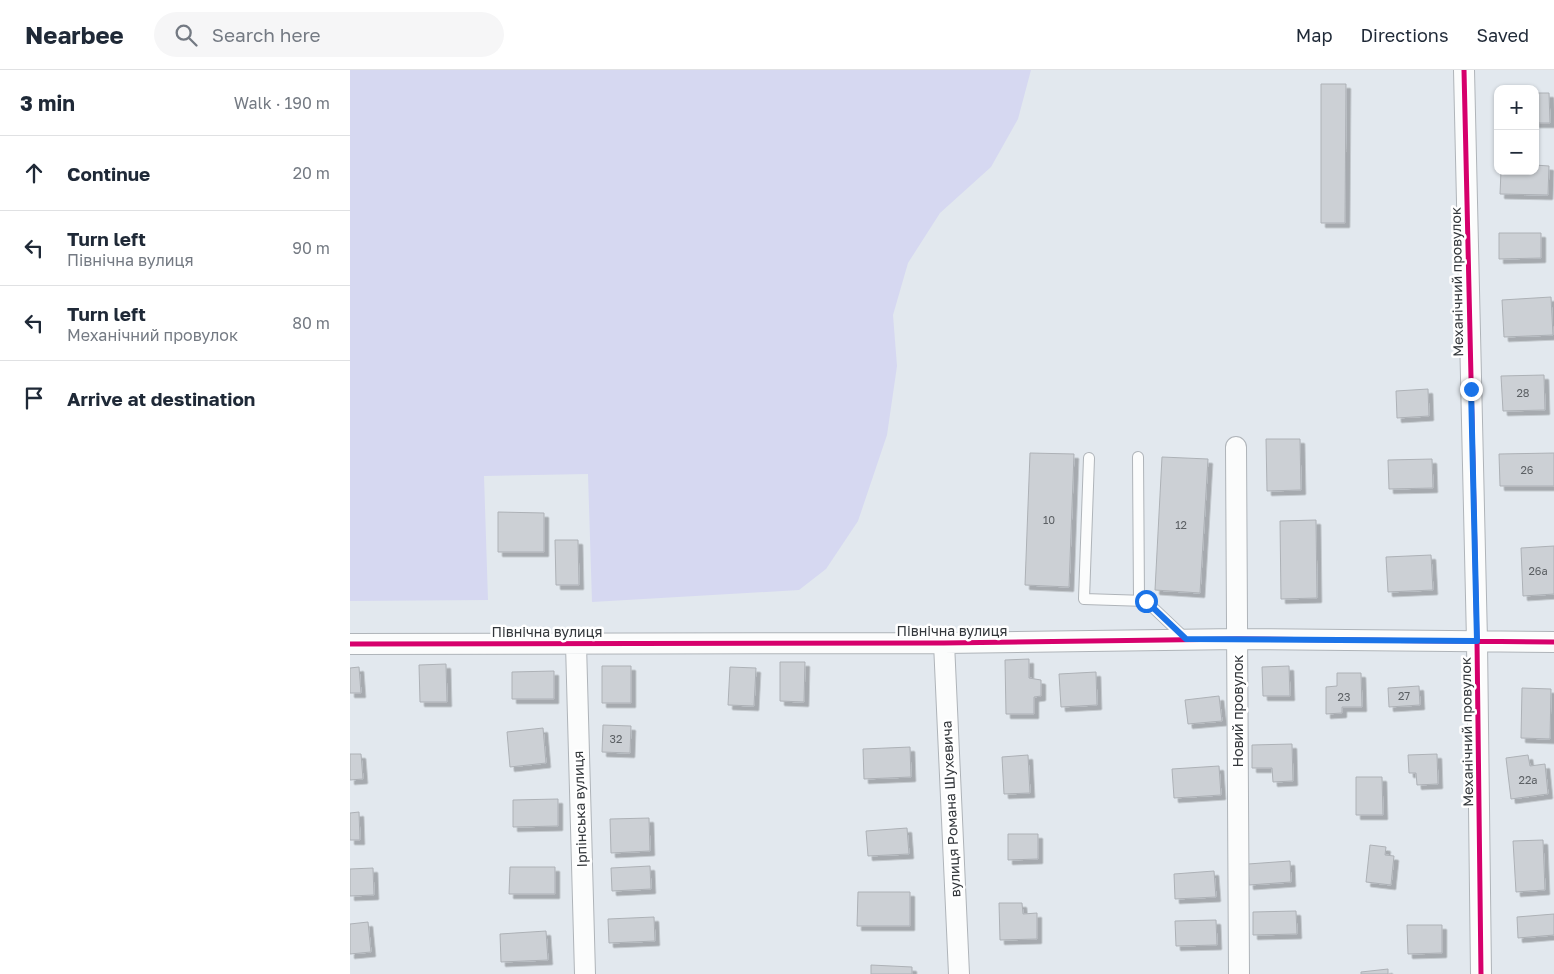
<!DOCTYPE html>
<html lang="en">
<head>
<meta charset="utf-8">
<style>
  :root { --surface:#fff; --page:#f6f6f7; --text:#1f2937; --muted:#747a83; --line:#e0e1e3 }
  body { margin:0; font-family:"Golos Text",sans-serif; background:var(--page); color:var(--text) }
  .controls { position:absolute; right:15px; top:15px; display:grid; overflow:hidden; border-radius:10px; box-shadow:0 1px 4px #0004 }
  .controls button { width:45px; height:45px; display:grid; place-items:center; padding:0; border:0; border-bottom:1px solid var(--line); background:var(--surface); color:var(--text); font:25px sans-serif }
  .stop { position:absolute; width:15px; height:15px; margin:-11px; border:4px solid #1a73e8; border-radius:50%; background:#fff }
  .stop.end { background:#1a73e8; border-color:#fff; box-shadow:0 1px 5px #0008 }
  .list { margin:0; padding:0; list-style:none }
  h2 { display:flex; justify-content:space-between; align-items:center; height:65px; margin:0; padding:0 20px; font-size:21px }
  h2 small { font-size:16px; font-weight:400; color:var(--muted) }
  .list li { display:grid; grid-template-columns:32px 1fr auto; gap:15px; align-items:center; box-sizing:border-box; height:75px; padding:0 20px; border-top:1px solid var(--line) }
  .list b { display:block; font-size:19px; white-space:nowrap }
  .list p { margin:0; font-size:16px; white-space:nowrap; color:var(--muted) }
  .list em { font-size:16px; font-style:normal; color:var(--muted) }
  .icon { flex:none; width:28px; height:28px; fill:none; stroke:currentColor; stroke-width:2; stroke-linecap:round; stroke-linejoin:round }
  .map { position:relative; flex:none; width:1204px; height:904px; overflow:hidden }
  header { display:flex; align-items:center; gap:30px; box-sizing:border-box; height:70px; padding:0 25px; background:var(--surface); border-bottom:1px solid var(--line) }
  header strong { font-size:24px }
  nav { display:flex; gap:28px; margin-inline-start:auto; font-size:18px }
  .search { width:350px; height:45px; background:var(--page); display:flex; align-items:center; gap:12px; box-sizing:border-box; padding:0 18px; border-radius:28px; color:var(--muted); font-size:19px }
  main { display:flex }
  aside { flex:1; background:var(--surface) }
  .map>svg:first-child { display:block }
  .green { fill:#d6d8f1 }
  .building { fill:#ccd0d5; stroke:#adb1b6; filter:url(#shadow) }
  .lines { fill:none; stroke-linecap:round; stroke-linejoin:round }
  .service-casing { stroke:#afb4b9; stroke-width:12 }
  .minor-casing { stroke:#afb4b9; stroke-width:22 }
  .service { stroke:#fbfcfc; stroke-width:10 }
  .minor { stroke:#fbfcfc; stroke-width:20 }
  .cycleway-casing { stroke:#fff; stroke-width:8 }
  .cycleway { stroke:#d6006c; stroke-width:5 }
  .route { stroke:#1a73e8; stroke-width:6 }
  .labels { text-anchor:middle; stroke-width:5; stroke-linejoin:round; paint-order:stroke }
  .number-label { font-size:11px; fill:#5c6064 }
  .street-label { font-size:14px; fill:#33373b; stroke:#fff }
</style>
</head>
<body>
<header>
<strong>Nearbee</strong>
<div class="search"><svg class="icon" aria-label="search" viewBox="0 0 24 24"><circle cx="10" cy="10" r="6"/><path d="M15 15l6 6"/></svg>Search here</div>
<nav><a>Map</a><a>Directions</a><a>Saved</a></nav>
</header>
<main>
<aside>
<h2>3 min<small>Walk · 190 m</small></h2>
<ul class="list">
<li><svg class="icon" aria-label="ahead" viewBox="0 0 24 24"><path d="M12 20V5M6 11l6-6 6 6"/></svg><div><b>Continue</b></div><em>20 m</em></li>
<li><svg class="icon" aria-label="left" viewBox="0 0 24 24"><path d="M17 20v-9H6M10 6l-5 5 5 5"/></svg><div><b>Turn left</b><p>Північна вулиця</p></div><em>90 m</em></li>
<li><svg class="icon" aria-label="left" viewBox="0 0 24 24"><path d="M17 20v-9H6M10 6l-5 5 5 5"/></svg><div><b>Turn left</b><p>Механічний провулок</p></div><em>80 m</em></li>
<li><svg class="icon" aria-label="arrive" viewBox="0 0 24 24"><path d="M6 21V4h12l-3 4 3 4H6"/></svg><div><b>Arrive at destination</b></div></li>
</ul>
</aside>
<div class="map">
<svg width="1204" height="904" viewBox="0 0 1204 904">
  <defs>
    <filter id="shadow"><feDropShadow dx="4.5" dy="4.5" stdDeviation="0" flood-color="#0004"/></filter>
  </defs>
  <rect width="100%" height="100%" fill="#e2e8ee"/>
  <path class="green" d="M0 0H681L668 49 641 97 590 143 558 193 543 245 547 296 537 365 508 451 476 499 449 520 242 532 238 404 134 406 138 530 0 531Z"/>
  <path class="building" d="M971 14H996L995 153H971Z
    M1185 23H1199L1200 53H1185Z
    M1185 95 1199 96 1198 125 1150 124 1151 101H1185Z
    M1149 163H1191V188L1149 189Z
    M1201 227 1203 265 1154 267 1152 230Z
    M1194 305 1195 340 1153 341 1151 306Z
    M1078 319 1079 346 1047 348 1046 321Z
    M916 369H950L951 420 917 421Z
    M680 383 724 384 719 517 675 515Z
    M1204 383V416H1150L1149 384Z
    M812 387 858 389 850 523 805 520Z
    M1082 389 1083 418 1039 419 1038 390Z
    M148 442 194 443V482H148Z
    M966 450 967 528 931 529 930 451Z
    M205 470H228L229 515H206Z
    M1204 476V524L1173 526 1171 478Z
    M1081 485 1083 520 1038 522 1036 487Z
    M679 589V608L691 610V626L684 627V644H656L655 590Z
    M430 592H455L454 632 430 631Z
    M96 594 97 632H70L69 595Z
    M252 596H281V633H252Z
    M939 596 940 626H913L912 597Z
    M9 597 11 623H0V598Z
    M380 597 406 598 404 636 378 635Z
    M204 601V629H162V602Z
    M746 602 747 635 711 637 709 604Z
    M987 603H1011L1012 637H992V643L976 644V617L987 616Z
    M1069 616 1070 635 1039 637 1038 618Z
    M1172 618 1201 619 1200 669 1171 668Z
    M869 626 872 651 838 654 835 630Z
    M253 655 281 656 280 683 252 682Z
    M193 658 196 693 160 697 157 662Z
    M942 674 943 711 923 712 922 698H902V675Z
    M560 677 561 707 514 709 513 679Z
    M0 684H11L13 709 0 710Z
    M1087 684 1088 714 1067 715 1066 703H1059L1058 685Z
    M678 685 680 723 654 724 652 687Z
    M1178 685 1180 696 1195 694 1198 724 1161 729 1156 688Z
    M869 696 871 725 824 728 822 699Z
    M1006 707H1032L1033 745H1006Z
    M208 729V756L163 757V730Z
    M9 742 10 770H0V743Z
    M299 748 300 781 261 783 260 749Z
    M557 758 559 784 518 786 516 761Z
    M658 764H688V789L658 790Z
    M1193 770 1195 820 1166 822 1163 771Z
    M1020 775 1036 777 1035 785 1044 786 1041 815 1016 812Z
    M940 791 941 812 899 815 898 794Z
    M300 796 301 819 262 821 261 798Z
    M160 797H205V824H159Z
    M23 798 24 825 0 826V799Z
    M864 801 866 827 825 829 824 804Z
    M508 822H560V856H507Z
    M649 833H672L673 844 687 843V869L650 870Z
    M946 841 947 864 903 865V842Z
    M1204 844V865L1168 868 1167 847Z
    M304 847 305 871 259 873 258 849Z
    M866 850 867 875 826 876 825 851Z
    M18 852 21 882 0 884V854Z
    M1057 855H1092V883L1058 884Z
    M196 861 198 890 151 892 150 864Z
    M521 895 562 897V904H521Z
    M1038 899V904H1011V902Z"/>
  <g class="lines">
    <defs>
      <path id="service" d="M788 387 789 530
        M739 388 734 529 796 531 835 568"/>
      <path id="minor" d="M1114 0 1127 571 1131 904
        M886 377 889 904
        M594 573 609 904
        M0 574 594 573 888 569 1204 572
        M226 574 235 904"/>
    </defs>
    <use href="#service" class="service-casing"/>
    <use href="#minor" class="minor-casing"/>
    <use href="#service" class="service"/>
    <use href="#minor" class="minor"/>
    <defs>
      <path id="cycleway" d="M1114 0 1127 571 1131 904
        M0 574 594 573 888 569 1204 572"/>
    </defs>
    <use href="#cycleway" class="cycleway-casing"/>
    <use href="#cycleway" class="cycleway"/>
  </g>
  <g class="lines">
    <path class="route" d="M796 531 836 569 1127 571 1121 319"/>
  </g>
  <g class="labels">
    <g class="number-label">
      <text x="1173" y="327">28</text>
      <text x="1177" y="404">26</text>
      <text x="699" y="454">10</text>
      <text x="831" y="459">12</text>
      <text x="1188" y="505">26а</text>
      <text x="1054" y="630">27</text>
      <text x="994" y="631">23</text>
      <text x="266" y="673">32</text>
      <text x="1178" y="714">22а</text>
    </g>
    <g class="street-label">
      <text transform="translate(1107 212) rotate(-91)" y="5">Механічний провулок</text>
      <text x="602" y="566">Північна вулиця</text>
      <text x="197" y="567">Північна вулиця</text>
      <text transform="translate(888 641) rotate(-90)" y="5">Новий провулок</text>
      <text transform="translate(1117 662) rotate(-91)" y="5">Механічний провулок</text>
      <text transform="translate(230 739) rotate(-92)" y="5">Ірпінська вулиця</text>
      <text transform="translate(601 739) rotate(-93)" y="5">вулиця Романа Шухевича</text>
    </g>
  </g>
</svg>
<div class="controls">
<button>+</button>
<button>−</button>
</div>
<div class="stop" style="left:796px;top:531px"></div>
<div class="stop end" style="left:1121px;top:319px"></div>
</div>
</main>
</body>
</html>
